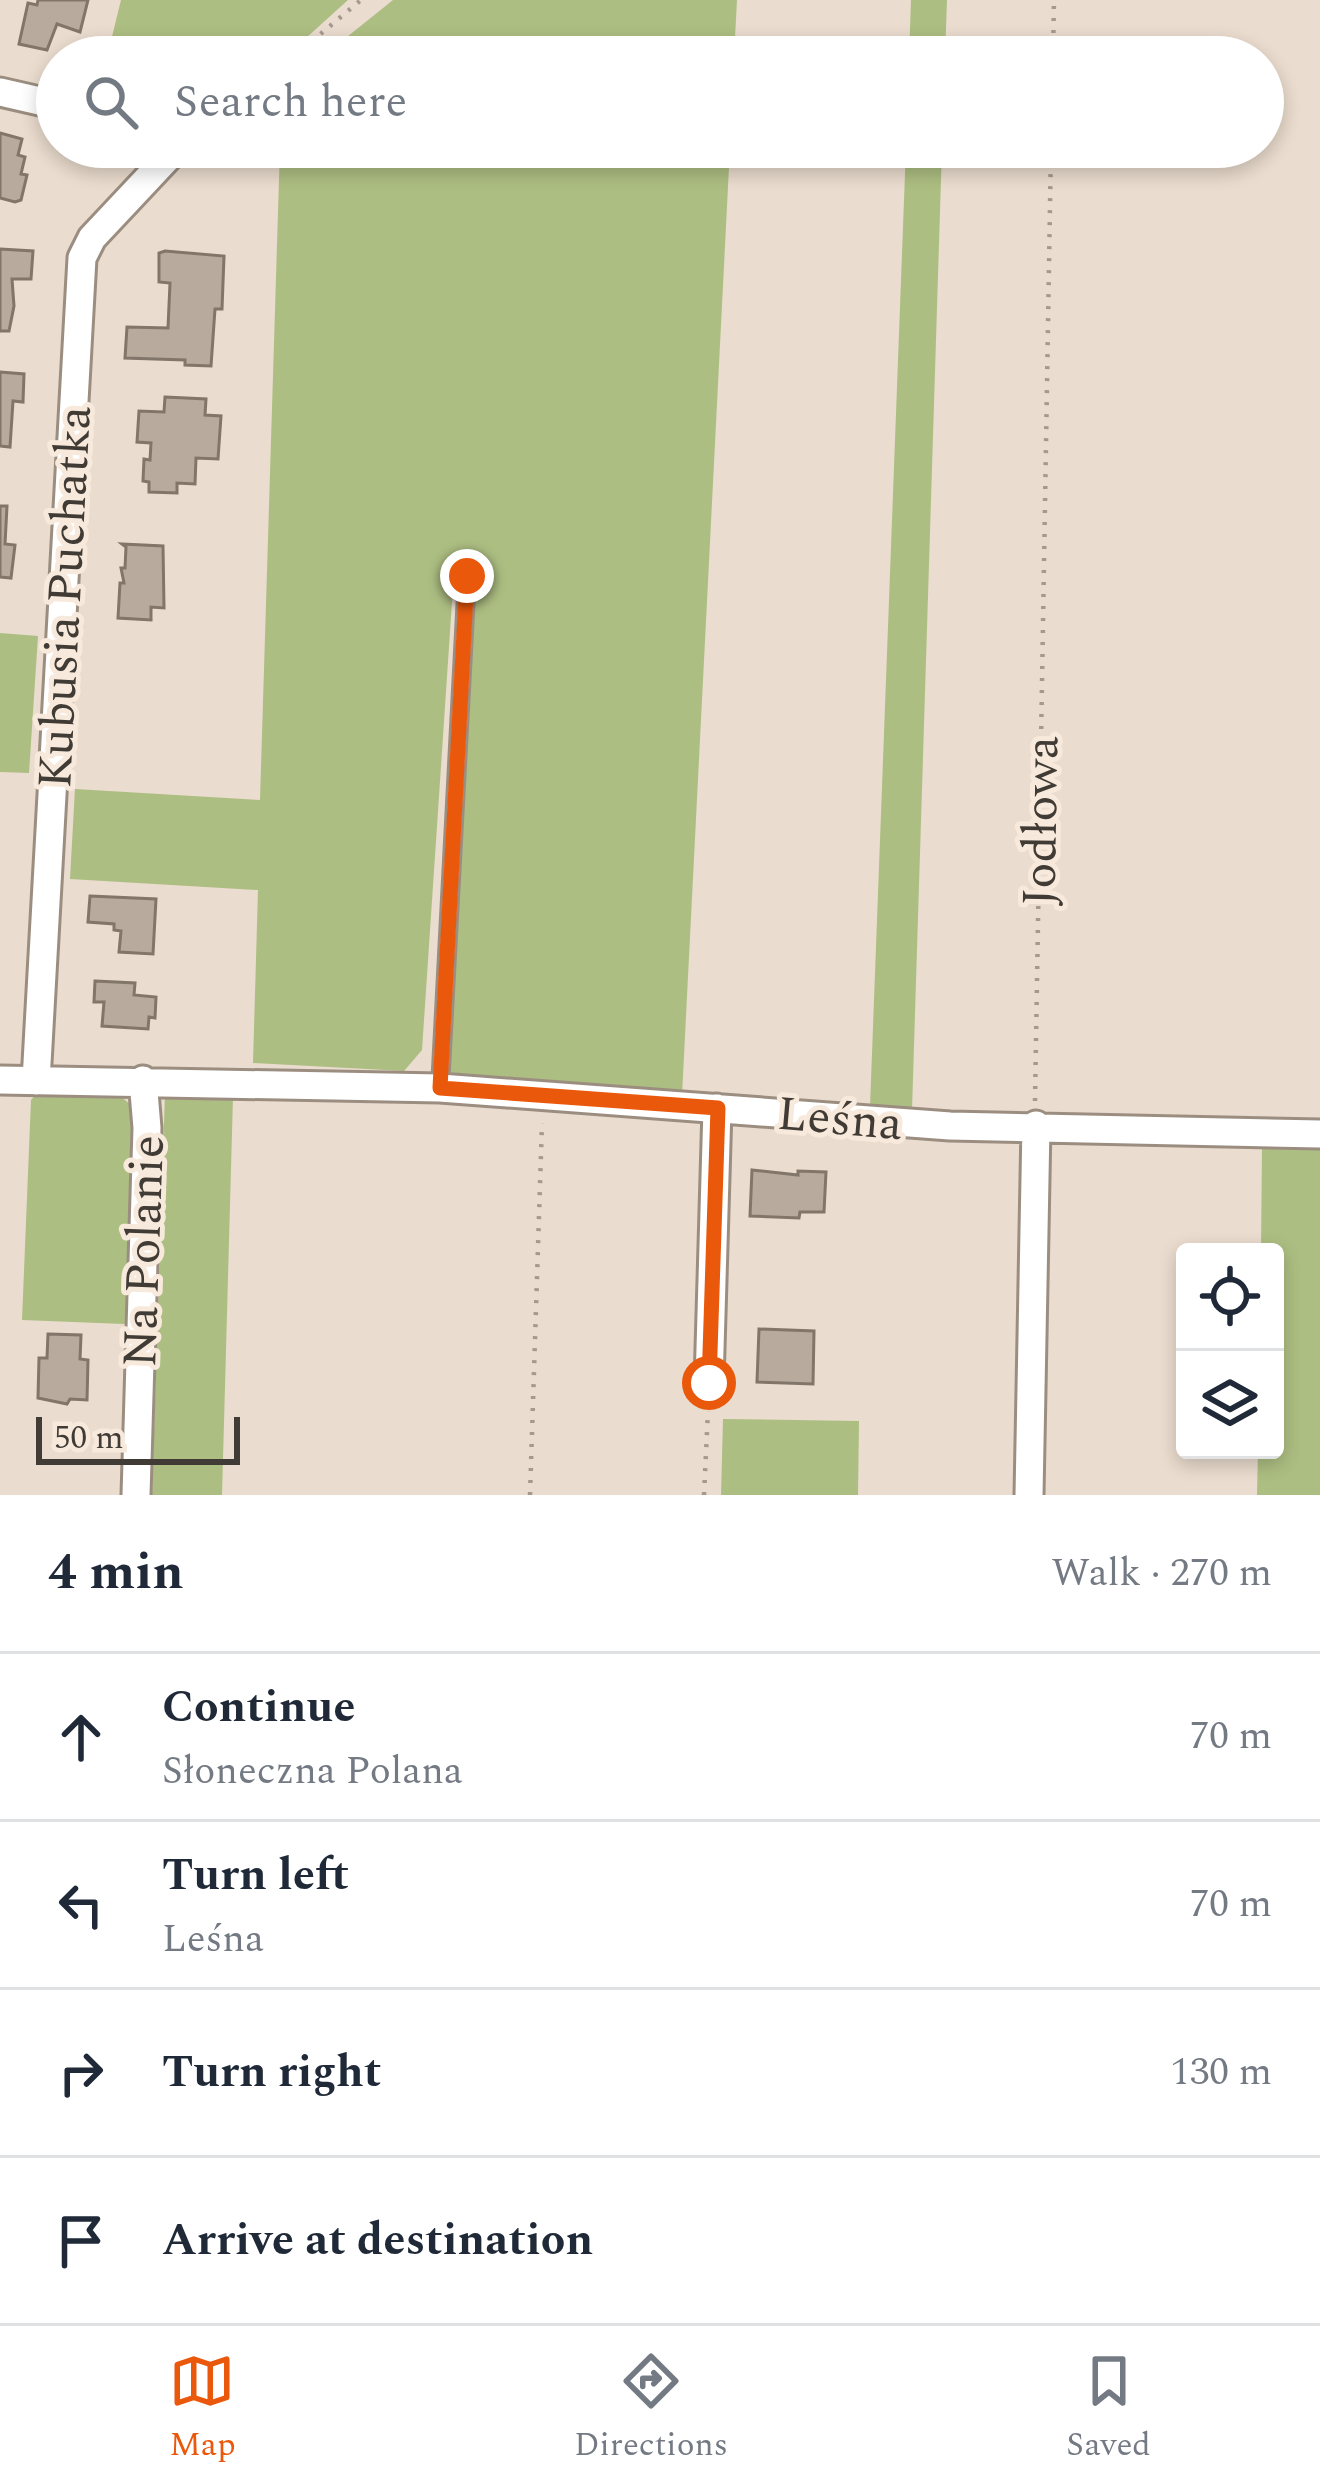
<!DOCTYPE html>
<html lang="en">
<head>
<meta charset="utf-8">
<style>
  :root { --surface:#fff; --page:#f2f2f3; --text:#1f2937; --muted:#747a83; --line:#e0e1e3; --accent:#ea580c }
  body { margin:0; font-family:Spectral,serif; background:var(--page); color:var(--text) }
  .controls { position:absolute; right:36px; bottom:36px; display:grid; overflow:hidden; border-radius:12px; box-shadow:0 6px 18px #0003 }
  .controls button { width:108px; height:108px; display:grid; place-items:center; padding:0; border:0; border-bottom:3px solid var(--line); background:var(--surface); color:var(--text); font:60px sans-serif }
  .scale { position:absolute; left:36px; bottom:30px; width:204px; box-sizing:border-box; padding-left:12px; border:6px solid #413b35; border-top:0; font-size:33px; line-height:42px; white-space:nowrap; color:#413b35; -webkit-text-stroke:9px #f7e9db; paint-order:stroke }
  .stop { position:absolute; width:36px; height:36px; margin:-27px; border:9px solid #ea580c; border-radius:50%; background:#fff }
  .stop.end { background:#ea580c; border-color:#fff; box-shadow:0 3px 12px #0008 }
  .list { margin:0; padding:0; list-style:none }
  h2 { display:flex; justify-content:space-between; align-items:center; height:156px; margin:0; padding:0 48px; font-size:51px }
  h2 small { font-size:39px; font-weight:400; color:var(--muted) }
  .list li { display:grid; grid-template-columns:78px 1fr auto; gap:36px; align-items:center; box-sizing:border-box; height:168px; padding:0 48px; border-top:3px solid var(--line) }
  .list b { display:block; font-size:45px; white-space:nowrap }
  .list p { margin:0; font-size:39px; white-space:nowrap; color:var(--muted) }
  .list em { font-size:39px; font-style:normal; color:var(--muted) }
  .icon { flex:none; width:66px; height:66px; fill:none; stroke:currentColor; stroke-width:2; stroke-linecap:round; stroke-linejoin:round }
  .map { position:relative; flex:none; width:1320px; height:1495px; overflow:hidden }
  .search { position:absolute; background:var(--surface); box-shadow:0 6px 18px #0003; left:36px; right:36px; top:36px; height:132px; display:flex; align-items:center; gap:30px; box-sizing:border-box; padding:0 42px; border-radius:66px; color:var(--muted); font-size:45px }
  .sheet { height:828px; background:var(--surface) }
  nav { display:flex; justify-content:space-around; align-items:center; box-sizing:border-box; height:168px; border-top:3px solid var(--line); background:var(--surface); font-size:33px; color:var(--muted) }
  nav a { display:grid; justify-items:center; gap:6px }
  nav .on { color:var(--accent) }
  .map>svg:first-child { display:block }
  .green { fill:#adbe82 }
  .building { fill:#b8ab9e; stroke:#827569; stroke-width:3 }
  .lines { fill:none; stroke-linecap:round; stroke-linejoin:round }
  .service-casing { stroke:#9b8e81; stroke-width:20 }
  .minor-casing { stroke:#9b8e81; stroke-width:33 }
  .path { stroke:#a4998f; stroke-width:4.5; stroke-dasharray:3 9; stroke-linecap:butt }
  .service { stroke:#fff; stroke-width:14 }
  .minor { stroke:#fff; stroke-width:27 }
  .route { stroke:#ea580c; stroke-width:15 }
  .labels { text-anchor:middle; stroke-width:10; stroke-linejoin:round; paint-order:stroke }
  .street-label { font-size:48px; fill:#413b35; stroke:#f7e9db }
</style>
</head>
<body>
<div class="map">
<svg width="1320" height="1495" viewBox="0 0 1320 1495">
  <rect width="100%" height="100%" fill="#eadcce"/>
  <path class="green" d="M121 0H348L285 57H107Z
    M393 0H737L734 57H322Z
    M911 0H947L945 57H909Z
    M280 147H730L682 1095 458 1080 448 1068 473 570 454 572 422 1050 404 1071 253 1063 258 890 70 879 75 789 260 800Z
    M906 147H942L912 1110 870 1107Z
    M0 633 38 636 29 773 0 772Z
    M37 1093 119 1095 131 1105 137 1121 130 1321 124 1324 22 1320 31 1100Z
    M165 1093 233 1096 222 1495H152Z
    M1262 1146 1320 1148V1495H1257L1258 1450H1275V1252H1261Z
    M723 1419 859 1421 858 1495H721Z"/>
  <path class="building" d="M38 0H88L80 32 57 24 47 50 19 44 28 3 37 5Z
    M0 133 22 139 18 155 25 157 21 174 27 175 21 200 15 202 0 198Z
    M0 249 33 251 31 279H12L14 306 9 331H0Z
    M165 251 224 256 222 309H215L211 366 185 365V360L125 358 127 327 168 328 170 283 159 282V253Z
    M0 372 24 374 23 402 13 401 10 447 0 446Z
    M165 397 206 399 205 415 221 416 218 459 196 458 195 484 177 483V493L149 492V482L143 481 144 459 150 460 151 443 137 442 139 411 164 412Z
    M0 506H7L5 544 15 545 11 578 0 577Z
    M122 544 163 546 164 608 151 607V620L118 618 120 583H124L121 568H125L126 547Z
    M90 896 156 899 153 954 119 952 121 931 114 930V924L88 922Z
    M95 981 135 983 134 995 156 997 155 1018 149 1017 148 1029 102 1026 104 1002H94Z
    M752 1170 798 1175V1171L826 1172 824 1212H800L799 1218 750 1216Z
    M759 1329 814 1331 813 1384 757 1382Z
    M48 1334 81 1335 80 1359 88 1360 87 1400 70 1399 67 1404 38 1398 39 1358H47Z"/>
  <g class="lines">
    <defs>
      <path id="service" d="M440 1088 467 576"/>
      <path id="minor" d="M0 92 57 105
        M0 1080 440 1088 950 1126 1320 1134
        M36 1081 82 258 92 238 169 156 172 147
        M709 1383 717 1108
        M136 1495 147 1128 143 1080
        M1029 1495 1036 1125"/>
    </defs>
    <use href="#service" class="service-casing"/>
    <use href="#minor" class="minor-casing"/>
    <path class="path" d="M293 57 361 0
      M1053 57 1054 0
      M1035 1101 1051 147
      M530 1495 542 1123
      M704 1495 708 1411"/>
    <use href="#service" class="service"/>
    <use href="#minor" class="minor"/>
  </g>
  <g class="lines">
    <path class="route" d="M467 576 440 1088 718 1108 709 1383"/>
  </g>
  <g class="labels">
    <g class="street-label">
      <text transform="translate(63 597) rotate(-87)" y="17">Kubusia Puchatka</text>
      <text transform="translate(1039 821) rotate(-89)" y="17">Jodłowa</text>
      <text transform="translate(840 1117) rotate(5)" y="17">Leśna</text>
      <text transform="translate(142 1251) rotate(-88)" y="17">Na Polanie</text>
    </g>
  </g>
</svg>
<div class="controls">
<button><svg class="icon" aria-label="locate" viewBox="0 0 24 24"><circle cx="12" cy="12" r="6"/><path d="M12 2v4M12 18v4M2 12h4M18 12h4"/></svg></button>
<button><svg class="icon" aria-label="layers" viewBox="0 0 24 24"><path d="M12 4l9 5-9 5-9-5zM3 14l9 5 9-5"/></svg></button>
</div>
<div class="scale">50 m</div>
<div class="stop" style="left:709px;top:1383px"></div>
<div class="stop end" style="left:467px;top:576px"></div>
<div class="search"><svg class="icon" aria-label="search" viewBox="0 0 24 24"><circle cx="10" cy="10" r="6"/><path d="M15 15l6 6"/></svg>Search here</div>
</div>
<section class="sheet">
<h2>4 min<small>Walk · 270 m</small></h2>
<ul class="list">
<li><svg class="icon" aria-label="ahead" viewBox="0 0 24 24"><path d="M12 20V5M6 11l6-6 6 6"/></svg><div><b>Continue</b><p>Słoneczna Polana</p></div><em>70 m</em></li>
<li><svg class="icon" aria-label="left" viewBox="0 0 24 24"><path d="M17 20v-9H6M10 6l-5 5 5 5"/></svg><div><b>Turn left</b><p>Leśna</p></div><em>70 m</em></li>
<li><svg class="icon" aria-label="right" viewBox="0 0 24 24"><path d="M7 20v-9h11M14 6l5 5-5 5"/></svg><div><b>Turn right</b></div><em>130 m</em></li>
<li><svg class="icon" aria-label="arrive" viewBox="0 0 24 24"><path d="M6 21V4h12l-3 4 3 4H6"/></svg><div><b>Arrive at destination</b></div></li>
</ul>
</section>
<nav>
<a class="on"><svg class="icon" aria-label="map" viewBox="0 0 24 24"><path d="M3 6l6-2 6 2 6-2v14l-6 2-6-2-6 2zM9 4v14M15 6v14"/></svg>Map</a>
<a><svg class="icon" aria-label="directions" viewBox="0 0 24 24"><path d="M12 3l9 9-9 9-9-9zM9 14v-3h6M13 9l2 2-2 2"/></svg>Directions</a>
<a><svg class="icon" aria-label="saved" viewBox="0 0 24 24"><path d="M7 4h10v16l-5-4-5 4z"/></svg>Saved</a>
</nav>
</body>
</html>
